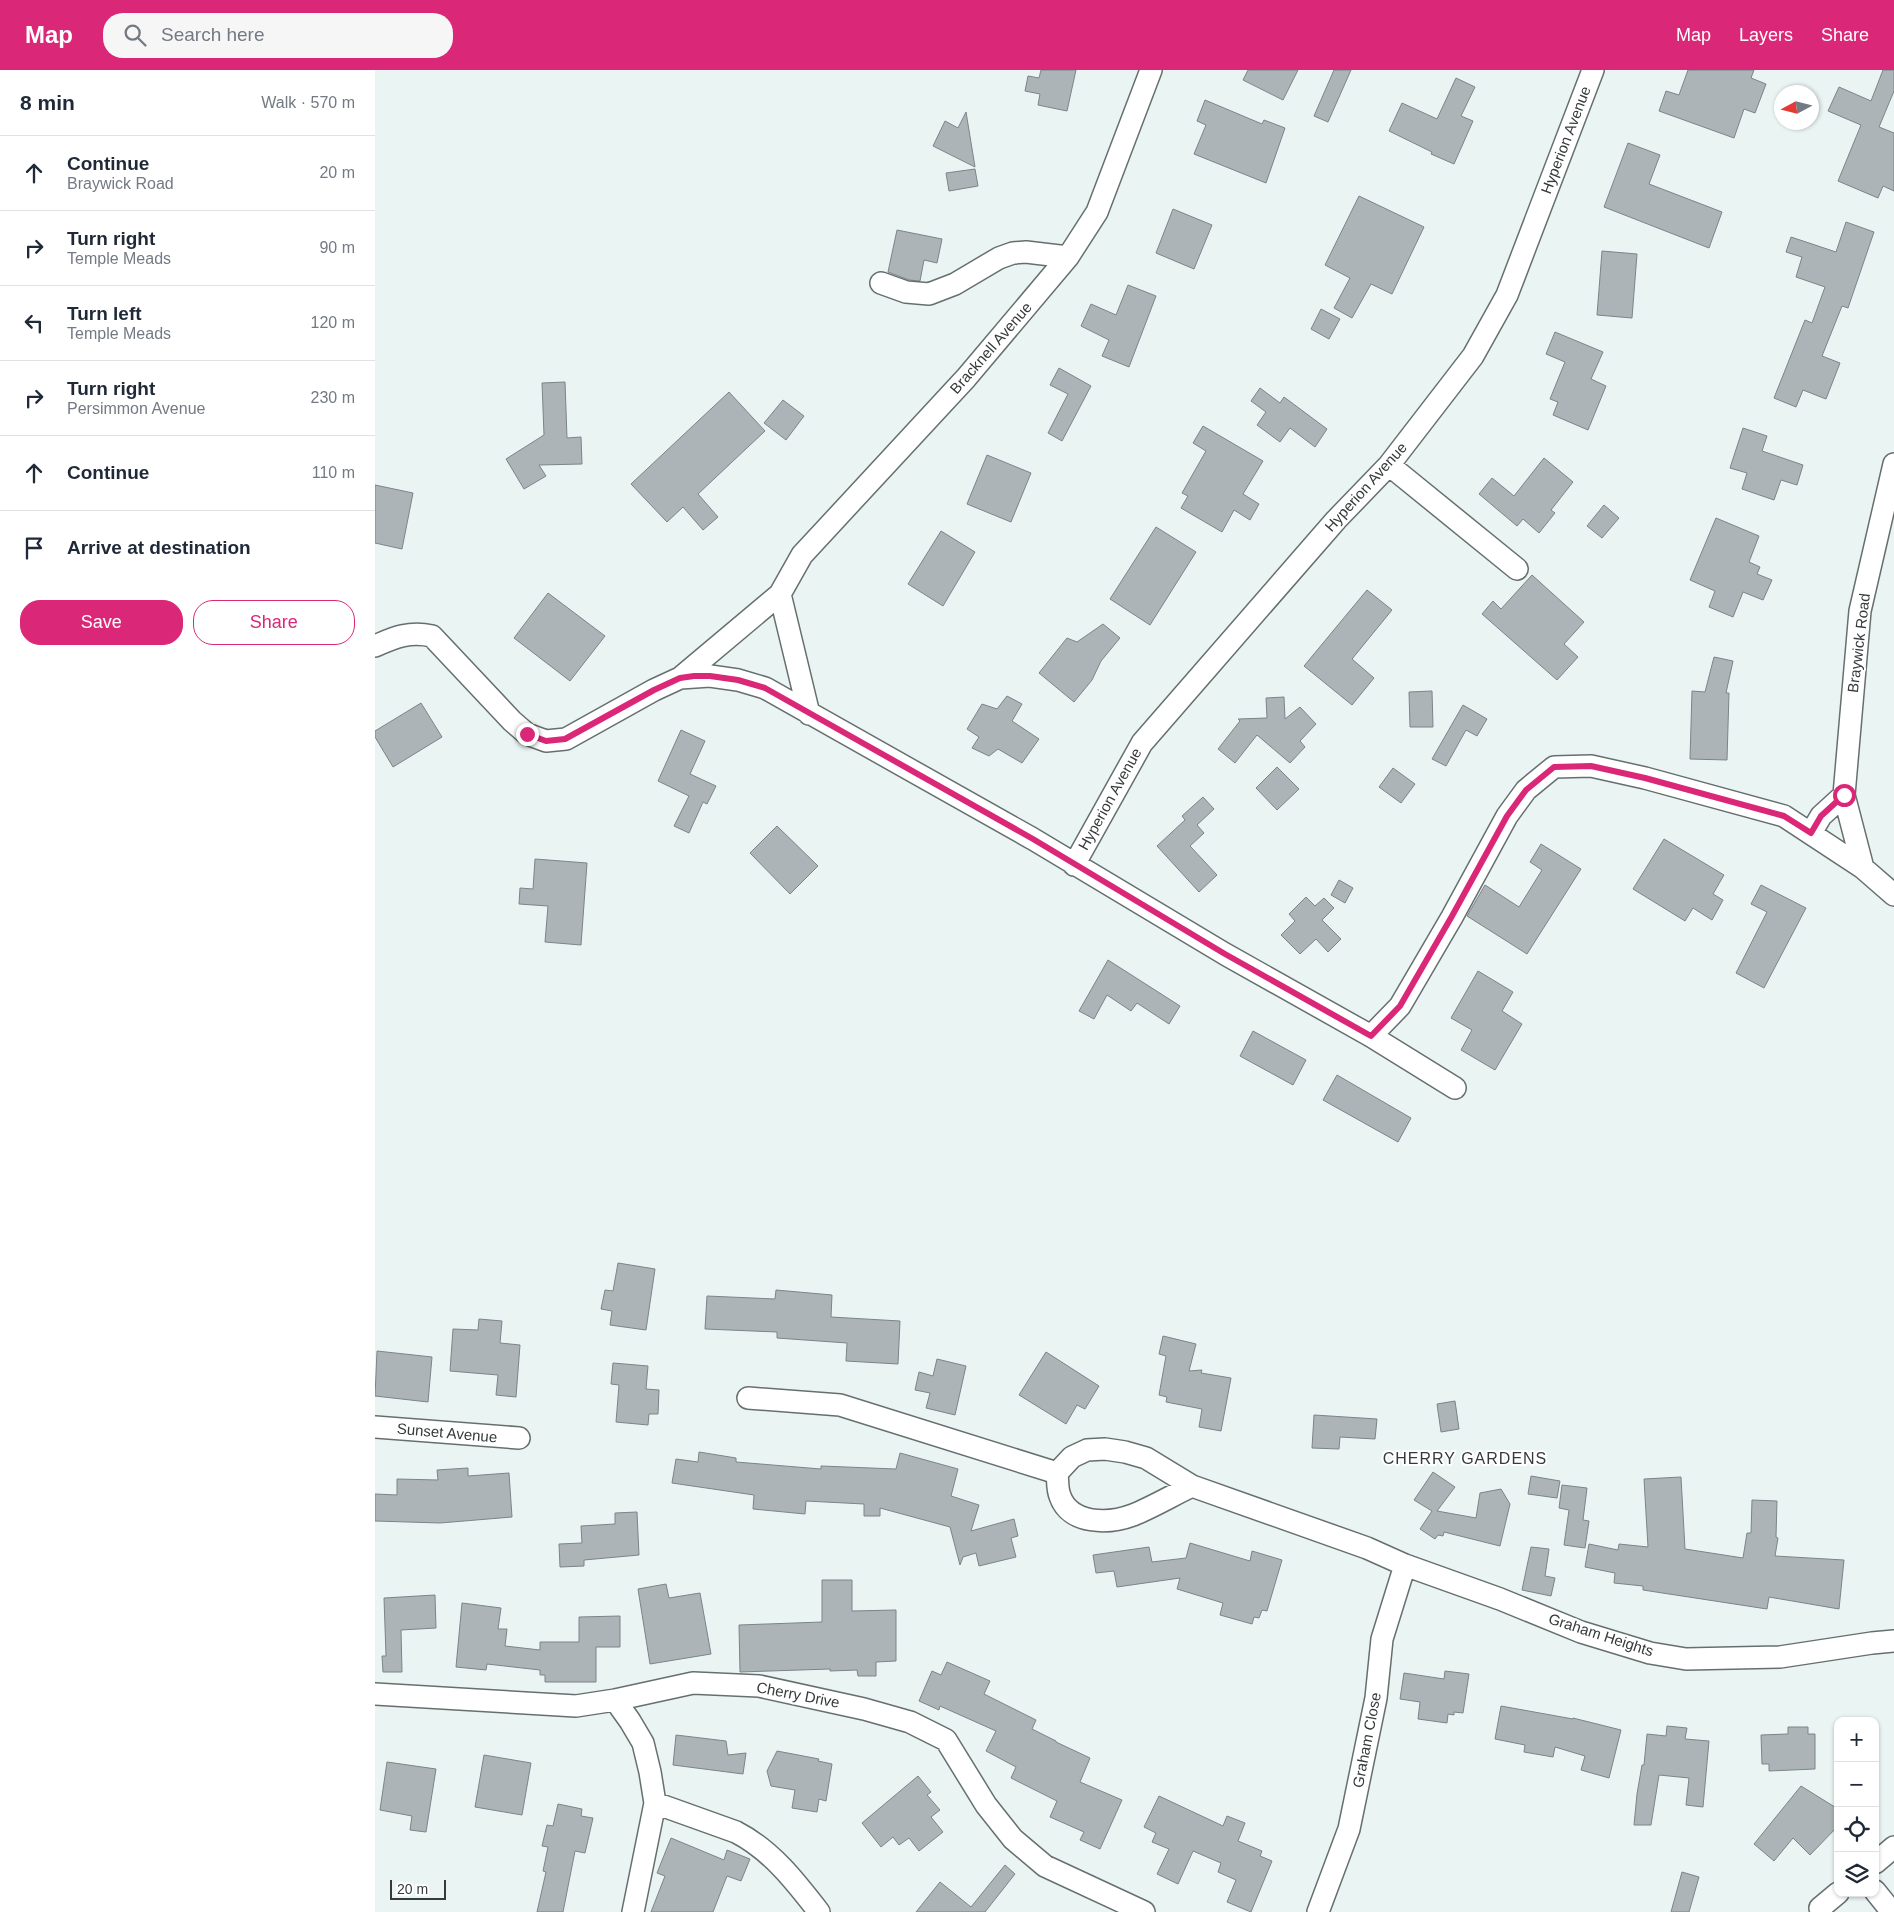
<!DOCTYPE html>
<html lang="en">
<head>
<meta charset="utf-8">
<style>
  :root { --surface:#fff; --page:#f6f6f7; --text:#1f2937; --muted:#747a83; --line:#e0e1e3; --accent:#db2777 }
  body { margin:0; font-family:Arial,sans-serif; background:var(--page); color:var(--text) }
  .controls { position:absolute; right:15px; bottom:15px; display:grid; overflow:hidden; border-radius:10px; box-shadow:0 1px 4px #0004 }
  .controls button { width:45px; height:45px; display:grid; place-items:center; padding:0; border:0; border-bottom:1px solid var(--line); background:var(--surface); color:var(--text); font:25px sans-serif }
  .compass { position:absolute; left:1399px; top:15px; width:45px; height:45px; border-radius:50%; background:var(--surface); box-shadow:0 1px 4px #0004; rotate:263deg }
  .scale { position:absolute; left:15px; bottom:12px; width:56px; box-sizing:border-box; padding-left:5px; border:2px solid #363a3a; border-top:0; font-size:14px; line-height:18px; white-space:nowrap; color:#363a3a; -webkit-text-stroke:4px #fff; paint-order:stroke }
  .stop { position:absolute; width:15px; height:15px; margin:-11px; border:4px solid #db2777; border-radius:50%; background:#fff }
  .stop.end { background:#db2777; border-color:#fff; box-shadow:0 1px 5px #0008 }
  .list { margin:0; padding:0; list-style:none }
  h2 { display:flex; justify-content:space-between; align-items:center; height:65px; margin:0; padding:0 20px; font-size:21px }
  h2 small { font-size:16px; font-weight:400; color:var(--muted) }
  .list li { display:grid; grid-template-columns:32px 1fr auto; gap:15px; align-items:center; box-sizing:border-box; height:75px; padding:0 20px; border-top:1px solid var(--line) }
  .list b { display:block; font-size:19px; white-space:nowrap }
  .list p { margin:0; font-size:16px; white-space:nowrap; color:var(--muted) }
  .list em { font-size:16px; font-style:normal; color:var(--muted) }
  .actions { display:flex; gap:10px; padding:15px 20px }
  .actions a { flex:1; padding:11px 0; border:1px solid var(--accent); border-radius:20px; text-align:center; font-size:18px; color:var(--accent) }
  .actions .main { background:var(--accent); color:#fff }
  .icon { flex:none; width:28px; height:28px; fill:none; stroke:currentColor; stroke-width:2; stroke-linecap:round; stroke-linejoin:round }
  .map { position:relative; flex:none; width:1519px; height:1842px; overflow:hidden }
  header { display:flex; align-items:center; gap:30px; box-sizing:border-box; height:70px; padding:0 25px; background:var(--accent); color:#fff }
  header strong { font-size:24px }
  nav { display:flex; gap:28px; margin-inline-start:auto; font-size:18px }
  .search { width:350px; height:45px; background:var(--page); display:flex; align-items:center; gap:12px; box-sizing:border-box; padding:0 18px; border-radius:20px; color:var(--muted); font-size:19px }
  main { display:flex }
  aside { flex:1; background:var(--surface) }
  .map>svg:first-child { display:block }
  .building { fill:#acb4b8; stroke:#7c8488 }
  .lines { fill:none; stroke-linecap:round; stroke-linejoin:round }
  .minor-casing { stroke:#666f6f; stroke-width:24 }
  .minor { stroke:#fff; stroke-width:21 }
  .route { stroke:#db2777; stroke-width:6 }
  .labels { text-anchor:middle; stroke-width:4; stroke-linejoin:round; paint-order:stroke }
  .street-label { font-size:15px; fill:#363a3a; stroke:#fff }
  .neighbourhood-label { font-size:16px; letter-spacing:1px; fill:#363a3a; stroke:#fff }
</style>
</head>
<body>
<header>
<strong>Map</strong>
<div class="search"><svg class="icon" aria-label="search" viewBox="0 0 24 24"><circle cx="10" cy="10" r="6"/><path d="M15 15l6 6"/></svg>Search here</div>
<nav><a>Map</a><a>Layers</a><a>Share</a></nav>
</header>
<main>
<aside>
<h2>8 min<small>Walk · 570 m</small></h2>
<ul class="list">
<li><svg class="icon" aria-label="ahead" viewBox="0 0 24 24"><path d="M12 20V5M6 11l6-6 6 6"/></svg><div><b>Continue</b><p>Braywick Road</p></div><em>20 m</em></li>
<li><svg class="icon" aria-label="right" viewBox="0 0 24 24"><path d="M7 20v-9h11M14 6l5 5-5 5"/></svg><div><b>Turn right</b><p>Temple Meads</p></div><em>90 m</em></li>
<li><svg class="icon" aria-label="left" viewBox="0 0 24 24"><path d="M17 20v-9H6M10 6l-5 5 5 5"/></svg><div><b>Turn left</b><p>Temple Meads</p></div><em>120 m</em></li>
<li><svg class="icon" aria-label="right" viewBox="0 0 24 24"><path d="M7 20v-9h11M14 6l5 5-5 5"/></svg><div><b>Turn right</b><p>Persimmon Avenue</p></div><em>230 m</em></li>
<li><svg class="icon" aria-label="ahead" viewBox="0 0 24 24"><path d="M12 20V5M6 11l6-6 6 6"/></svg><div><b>Continue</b></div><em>110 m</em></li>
<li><svg class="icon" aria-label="arrive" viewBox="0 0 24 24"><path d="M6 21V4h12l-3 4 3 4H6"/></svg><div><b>Arrive at destination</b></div></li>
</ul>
<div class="actions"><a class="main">Save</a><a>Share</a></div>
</aside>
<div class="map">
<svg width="1519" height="1842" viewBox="0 0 1519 1842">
  <rect width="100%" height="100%" fill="#e9f4f3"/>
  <path class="building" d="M666 0H701L692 41 663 35 665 24 650 21 653 6 664 8Z
    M873 0H923L908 30 868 10Z
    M959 0H976L953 52 939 46Z
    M1313 0H1379L1376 8 1391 14 1380 43 1369 39 1359 68 1284 41 1291 21 1304 25Z
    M1508 0H1519V21L1504 57 1519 63V121L1508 116 1503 128 1463 111 1486 55 1453 41 1464 17 1496 31Z
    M1081 8 1100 17 1086 46 1098 51 1079 94 1056 84 1057 82 1014 61 1027 33 1062 49Z
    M830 30 887 54 889 50 910 58 891 113 819 84 831 55 822 51Z
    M591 42 600 97 558 76 570 51 583 58Z
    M1253 73 1285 85 1274 114 1347 142 1334 178 1229 137Z
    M600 99 603 116 574 121 571 103Z
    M984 126 1049 157 1017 224 996 214 977 248 959 238 975 208 950 195Z
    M798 139 837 155 819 199 781 183Z
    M1471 152 1499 162 1473 238 1467 236 1447 286 1465 293 1451 329 1428 320 1421 337 1399 328 1430 250 1437 253 1450 217 1421 207 1427 187 1411 182 1416 167 1461 182Z
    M522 160 567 169 562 193 549 190 545 211 534 210 513 202Z
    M1227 181 1262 184 1257 248 1222 245Z
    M753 215 781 226 754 297 727 286 734 270 706 256 716 234 741 245Z
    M946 239 965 249 954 269 936 259Z
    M1180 262 1228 282 1216 309 1231 316 1213 360 1178 345 1183 332 1175 329 1190 292 1171 284Z
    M684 298 716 316 687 371 673 363 693 324 675 315Z
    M190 312 192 368 206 367 207 394 164 395 171 406 149 419 131 389 169 365 167 313Z
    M885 318 905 333 909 327 952 359 940 377 915 358 905 372 882 355 891 342 876 331Z
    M354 322 390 361 323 424 343 447 328 460 308 437 292 452 256 414Z
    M408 330 429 346 411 370 389 353Z
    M828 356 888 391 868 424 884 434 875 450 859 440 847 462 806 438 813 426 807 423 831 381 818 373Z
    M1368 358 1392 366 1387 381 1428 395 1422 415 1406 410 1399 430 1367 419 1372 403 1355 398Z
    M612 385 656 403 636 452 592 434Z
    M1169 388 1198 412 1176 440 1180 443 1164 463 1148 449 1142 456 1104 424 1117 408 1139 426Z
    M0 415 38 423 27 479 0 473Z
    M1229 435 1244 448 1227 468 1212 456Z
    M1341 448 1384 466 1374 492 1385 497 1382 504 1397 510 1388 530 1368 522 1358 547 1334 537 1340 521 1315 510Z
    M781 457 821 482 775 555 735 529Z
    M566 461 600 482 568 536 533 514Z
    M1157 505 1209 552 1189 574 1203 587 1182 610 1107 544 1118 531 1126 539Z
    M992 520 1017 540 977 589 999 608 977 635 929 596Z
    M173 523 230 566 195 611 139 568Z
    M728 554 745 568 726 591 717 610 699 632 664 603 692 568 702 572Z
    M1339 587 1358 591 1351 623H1354L1352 690 1315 689 1317 621 1330 622Z
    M1057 621 1058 657H1035L1034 622Z
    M632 626 647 634 637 651 664 669 647 693 623 679 614 686 597 678 604 667 592 659 607 634 622 639Z
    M909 627 910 649 925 637 941 654 925 671 930 677 915 693 882 665 860 693 843 679 865 651 863 649 892 648 891 628Z
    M46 633 67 667 18 697 0 667V661Z
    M1088 635 1112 649 1102 666 1091 660 1071 696 1057 689Z
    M306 660 330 671 315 704 341 716 332 734 328 732 314 763 299 756 314 726 283 711Z
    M902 697 924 719 902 740 881 718Z
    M1018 698 1040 714 1026 733 1004 717Z
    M828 727 839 739 822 755 829 763 815 776 842 805 824 822 782 776 810 750 807 746Z
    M402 756 443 796 415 824 375 783Z
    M1289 769 1349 805 1338 824 1348 830 1337 850 1318 838 1310 851 1258 819Z
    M1166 774 1206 799 1152 884 1092 846 1110 815 1144 837 1167 800 1155 792Z
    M160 789 212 793 206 875 170 872 173 836 144 834 145 818 158 819Z
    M964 810 978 818 970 833 956 825Z
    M1386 815 1431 838 1389 918 1361 903 1392 842 1376 834Z
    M931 827 940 836 949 828 959 838 947 850 966 869 953 882 941 869 925 884 906 865 920 851 914 844Z
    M733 890 805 936 794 954 762 933 756 941 732 925 719 949 704 941Z
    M1103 901 1138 922 1127 941 1147 954 1120 1000 1086 980 1097 960 1076 948Z
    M878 961 931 990 918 1015 865 986Z
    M962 1005 1036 1048 1023 1072 948 1030Z
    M243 1193 280 1199 271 1260 235 1255 237 1241 226 1239 230 1220 238 1221Z
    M401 1220 457 1225 456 1247 525 1251 523 1294 471 1291 472 1273 402 1268V1262L330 1259 332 1226 400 1229Z
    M104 1249 127 1251 125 1273 145 1275 141 1327 121 1325 123 1305 75 1301 78 1259 103 1260Z
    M788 1266 821 1274 814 1301 827 1300 826 1303 856 1308 846 1361 824 1357 827 1339 791 1332 792 1327 784 1325 791 1286 784 1284Z
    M2 1281 57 1287 53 1332 0 1326Z
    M671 1282 724 1316 710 1339 702 1335 691 1354 644 1325Z
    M562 1289 591 1296 580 1345 551 1338 555 1323 540 1320 544 1302 558 1306Z
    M238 1293 273 1296 271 1319 284 1320 283 1344H274L273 1355 241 1352 244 1315 236 1314Z
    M1080 1331 1084 1359 1066 1362 1062 1334Z
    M939 1345 1002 1349 1000 1369 965 1367 964 1379 937 1378Z
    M324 1382 361 1388V1392L446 1399V1396L521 1399 525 1383 583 1399 576 1426 604 1435 596 1461 639 1449 643 1466 636 1468 641 1487 604 1496 601 1483 588 1487 585 1495 575 1457 505 1438V1446H489V1434L431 1431 430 1444 378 1439 379 1425 297 1413 301 1389 323 1392Z
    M93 1398V1406L134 1403 137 1447 65 1453 0 1451V1424L22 1425V1409L63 1410 62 1400Z
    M1058 1402 1080 1417 1062 1441 1101 1448 1105 1423 1126 1419 1135 1434 1125 1476 1069 1462 1068 1466 1063 1465 1060 1469 1045 1459 1057 1441 1039 1430Z
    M1156 1406 1185 1411 1182 1428 1153 1424Z
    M1306 1407 1310 1479 1368 1488 1372 1463H1376L1377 1430 1402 1431 1401 1467 1403 1468 1400 1486 1469 1490 1464 1539 1394 1527 1392 1539 1268 1520V1516L1239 1513 1240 1503 1210 1497 1214 1474 1243 1480 1244 1474 1273 1477 1269 1409Z
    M1187 1415 1212 1418 1208 1450 1214 1451 1210 1478 1189 1475 1194 1440 1184 1438Z
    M262 1442 264 1485 209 1490V1496L185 1497 184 1474 207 1473 206 1456 240 1454V1443Z
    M815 1473 875 1491 877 1481 907 1490 892 1541 887 1540 884 1548 879 1547 877 1554 845 1545 848 1533 802 1519 805 1508 742 1517 739 1501 721 1503 718 1485 774 1477 777 1492 811 1488Z
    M1156 1477 1174 1479 1170 1506 1180 1508 1176 1526 1147 1520Z
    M447 1510H477V1541L521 1540V1591L501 1592V1606H483L482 1600 455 1601V1599L365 1602 364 1555 447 1552Z
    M291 1514 294 1528 325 1523 336 1584 275 1594 263 1519Z
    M60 1525 61 1558 26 1560 27 1602H8L7 1586H11L9 1528Z
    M87 1533 126 1538 123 1559H132L130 1576 165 1580V1572H204V1547L245 1546V1577H221V1612H170V1605H165V1600L112 1594 111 1600 81 1597Z
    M572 1592 615 1611 609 1624 661 1650 657 1659 681 1671V1672L715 1688 705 1712 747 1730 725 1779 705 1770 709 1762 675 1747 682 1731 636 1708 641 1697 611 1681 621 1661 565 1636 564 1640 544 1631 557 1601 566 1605Z
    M1070 1601 1094 1604 1088 1643 1079 1642V1645L1073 1644 1072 1653 1043 1649 1045 1632 1025 1629 1029 1603 1069 1609Z
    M1126 1636 1198 1649V1648L1246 1660 1234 1708 1206 1700 1210 1686 1180 1677 1178 1687 1149 1682 1150 1675 1120 1669Z
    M1292 1656 1312 1658 1310 1669 1334 1671 1328 1737 1311 1735 1314 1708 1284 1705 1276 1755H1259L1262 1724 1267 1695H1269L1272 1664 1291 1666Z
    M1413 1657H1433V1664H1440V1699L1394 1701V1694H1387L1386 1665 1413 1664Z
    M301 1665 351 1671 353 1685 371 1683 368 1704 298 1695Z
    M402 1681 444 1689 443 1691 457 1694 451 1731 444 1729 442 1742 417 1738 420 1720 396 1716 392 1701Z
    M109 1685 156 1693 147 1745 100 1737Z
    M12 1692 61 1699 51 1762 35 1760 37 1746 5 1740Z
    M543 1706 556 1722 552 1725 565 1740 556 1747 568 1762 544 1781 534 1768 524 1775 518 1767 506 1777 487 1753Z
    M1426 1716 1463 1739V1756L1435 1785 1418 1768 1399 1791 1379 1774Z
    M784 1726 848 1756 852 1746 870 1753 863 1771 887 1781 885 1786 897 1791 876 1842 852 1832 861 1810 843 1802 846 1793 818 1781 803 1814 782 1804 794 1779 777 1772 781 1763 769 1757Z
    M183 1734 207 1739 206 1746 218 1748 210 1783 200 1781 188 1842H162L171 1802 168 1801 173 1777 167 1776 172 1755 178 1756Z
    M296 1768 349 1790 352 1780 375 1789 366 1811 352 1806 338 1842H276L290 1806 282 1803Z
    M630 1795 640 1804 610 1842H541L565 1812 596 1837Z
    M1307 1802 1324 1807 1314 1842H1296Z"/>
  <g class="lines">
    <defs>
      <path id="minor" d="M506 213 531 222 554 224 580 214 624 188 638 183 651 182 693 187
        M1014 395 1142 499
        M405 524 434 644
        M0 576C20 567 35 561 57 566L137 651 152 664 171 671 191 669 279 620 305 608 335 606 363 610 390 618 658 769 850 884 996 966 1080 1018
        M305 608 405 524 427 485 591 308 693 187 722 142 776 0
        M1436 763 1446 746 1469 725
        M699 795 767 673 961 450 1014 395 1098 286 1132 225 1218 0
        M1488 798 1469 725 1485 541 1519 394
        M996 966 1025 936 1077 847 1132 746 1151 720 1179 697 1216 696 1270 708 1409 746 1488 798 1519 825
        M373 1328 465 1335 682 1403
        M0 1357 144 1368
        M817 1416C798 1425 778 1437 758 1445 734 1454 695 1455 685 1426 682 1419 683 1410 682 1403L697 1387 712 1380 730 1379 750 1382 771 1388 817 1416 992 1478 1030 1495 1125 1529 1206 1562 1275 1583 1311 1589 1405 1587 1497 1573 1519 1571
        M0 1624 201 1636 240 1630 318 1613 384 1616 489 1639 535 1652 571 1670 611 1735 638 1769 670 1796 769 1842
        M240 1630 255 1651 268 1673 275 1702 280 1733 258 1842
        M280 1733 361 1762C396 1780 420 1811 444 1842
        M1500 1793 1519 1777
        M1500 1821 1517 1842
        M1445 1838 1463 1823
        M943 1842 974 1759 1001 1628 1007 1569 1030 1495"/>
    </defs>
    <use href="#minor" class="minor-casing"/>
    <use href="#minor" class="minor"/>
  </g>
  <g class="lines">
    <path class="route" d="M152 664 171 671 190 669 279 620 305 608 319 606H335L363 610 390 618 658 769 850 884 996 966 1025 936 1077 846 1132 746 1151 720 1179 697 1216 696 1270 708 1409 746 1436 763 1446 746 1469 725"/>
  </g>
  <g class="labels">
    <g class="street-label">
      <text transform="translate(1191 70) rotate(-69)" y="5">Hyperion Avenue</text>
      <text transform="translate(616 278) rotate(-49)" y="5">Bracknell Avenue</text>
      <text transform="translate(991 417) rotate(-48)" y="5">Hyperion Avenue</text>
      <text transform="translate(1484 573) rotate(-83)" y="5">Braywick Road</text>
      <text transform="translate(735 729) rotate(-61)" y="5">Hyperion Avenue</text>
      <text transform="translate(72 1363) rotate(5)" y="5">Sunset Avenue</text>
      <text transform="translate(1226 1565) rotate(18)" y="5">Graham Heights</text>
      <text transform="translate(423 1625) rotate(11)" y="5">Cherry Drive</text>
      <text transform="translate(992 1670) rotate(-79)" y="5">Graham Close</text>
    </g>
    <g class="neighbourhood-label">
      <text x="1090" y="1394">CHERRY GARDENS</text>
    </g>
  </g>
</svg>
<div class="controls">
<button>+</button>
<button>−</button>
<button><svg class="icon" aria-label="locate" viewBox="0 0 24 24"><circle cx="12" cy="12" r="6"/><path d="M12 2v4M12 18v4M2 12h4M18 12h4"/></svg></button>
<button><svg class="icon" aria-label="layers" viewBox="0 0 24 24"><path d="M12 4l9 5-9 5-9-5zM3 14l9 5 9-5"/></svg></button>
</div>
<svg class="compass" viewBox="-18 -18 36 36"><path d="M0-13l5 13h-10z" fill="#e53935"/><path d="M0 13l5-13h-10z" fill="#747a83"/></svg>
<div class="scale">20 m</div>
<div class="stop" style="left:1469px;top:725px"></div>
<div class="stop end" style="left:152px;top:664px"></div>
</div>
</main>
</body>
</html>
